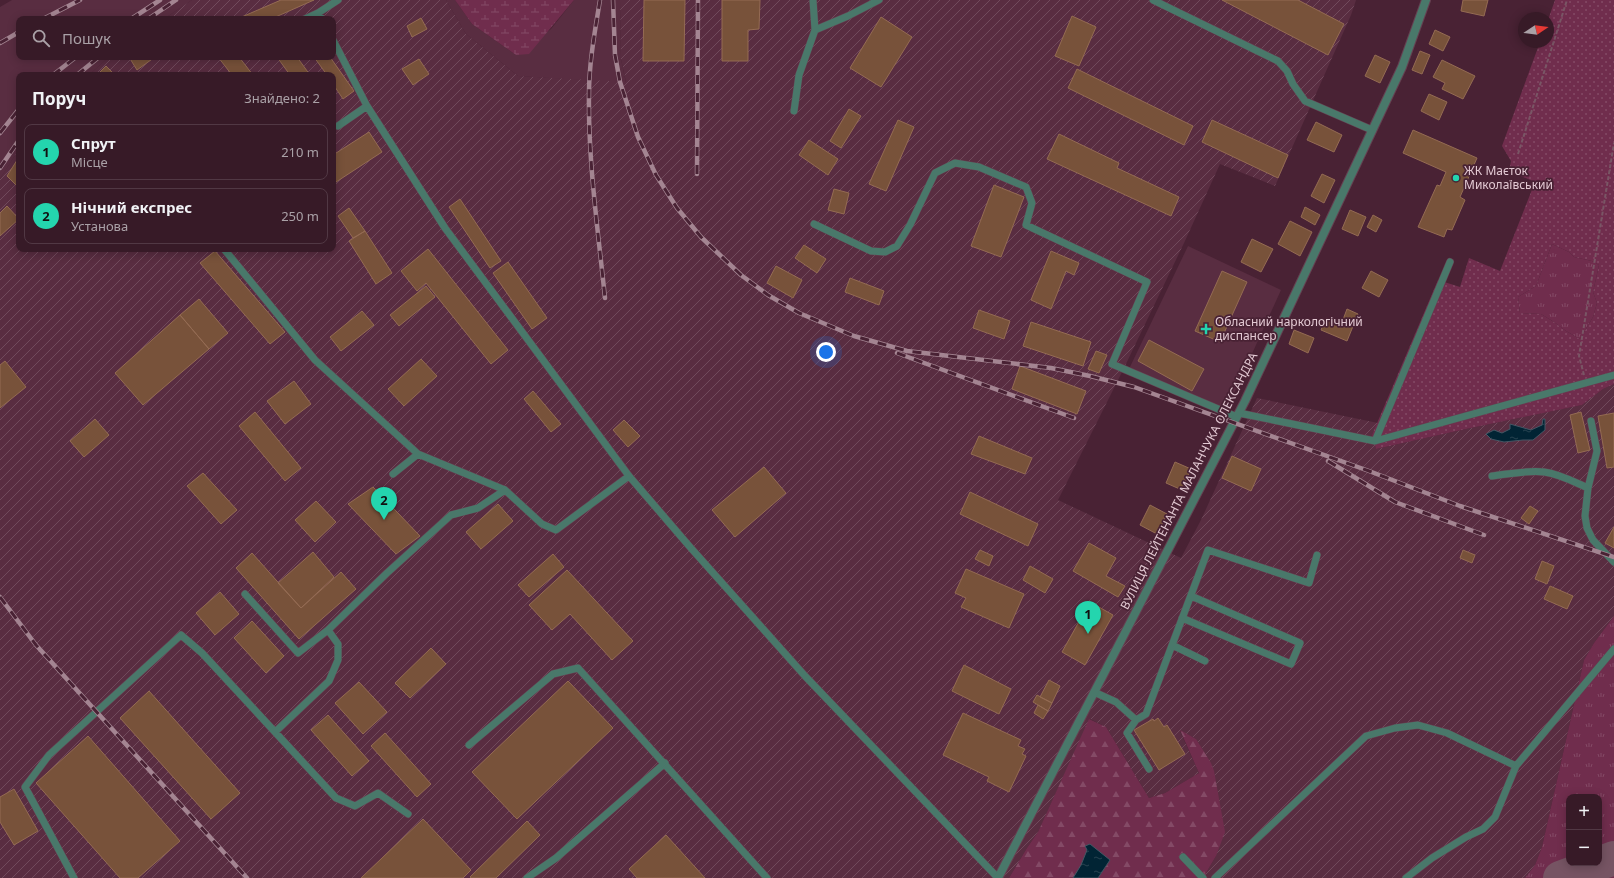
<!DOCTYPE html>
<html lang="uk">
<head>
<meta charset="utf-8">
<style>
  :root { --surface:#371a27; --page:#422733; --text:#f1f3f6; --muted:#aaa1a7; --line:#513844; --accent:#24d5ae }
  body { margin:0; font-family:"Noto Sans",sans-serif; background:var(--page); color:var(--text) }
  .controls { position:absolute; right:12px; bottom:12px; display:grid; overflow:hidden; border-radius:8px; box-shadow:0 2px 10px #0003 }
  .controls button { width:36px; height:36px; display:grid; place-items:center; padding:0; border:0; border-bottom:1px solid var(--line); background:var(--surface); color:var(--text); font:20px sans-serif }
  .compass { position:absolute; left:1518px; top:12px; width:36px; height:36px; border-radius:50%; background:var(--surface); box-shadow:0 2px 10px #0003; rotate:77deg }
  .you { position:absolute; left:826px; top:352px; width:14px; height:14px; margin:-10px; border:3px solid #fff; border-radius:50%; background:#1a73e8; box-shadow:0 0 0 6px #1a73e833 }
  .badge { display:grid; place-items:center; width:26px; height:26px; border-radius:50%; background:var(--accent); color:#111; font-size:13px; font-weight:700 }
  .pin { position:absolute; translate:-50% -33px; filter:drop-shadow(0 1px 2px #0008) }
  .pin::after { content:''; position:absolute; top:21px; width:14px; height:12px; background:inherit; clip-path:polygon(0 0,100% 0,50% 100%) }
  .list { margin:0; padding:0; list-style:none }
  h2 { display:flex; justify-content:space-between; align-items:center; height:52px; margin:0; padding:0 16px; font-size:17px }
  h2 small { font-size:13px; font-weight:400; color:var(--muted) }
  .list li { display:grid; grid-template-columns:26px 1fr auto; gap:12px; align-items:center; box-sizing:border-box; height:56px; margin:0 8px 8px; padding:0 8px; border:1px solid var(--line); border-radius:8px }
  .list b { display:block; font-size:15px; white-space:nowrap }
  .list p { margin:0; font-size:13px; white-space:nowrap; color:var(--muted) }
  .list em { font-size:13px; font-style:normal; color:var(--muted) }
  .icon { flex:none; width:22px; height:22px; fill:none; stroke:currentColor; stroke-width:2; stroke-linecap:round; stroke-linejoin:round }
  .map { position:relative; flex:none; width:1614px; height:878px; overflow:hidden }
  .search { position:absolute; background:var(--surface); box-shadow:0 2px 10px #0003; left:16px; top:16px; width:320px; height:44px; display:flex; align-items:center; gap:10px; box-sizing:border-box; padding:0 14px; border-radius:8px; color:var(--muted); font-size:15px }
  .panel { position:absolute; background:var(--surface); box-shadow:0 2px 10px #0003; left:16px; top:72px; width:320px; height:180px; border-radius:8px }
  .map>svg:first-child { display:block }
  .built { fill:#592d41 }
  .industrial { fill:url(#industrial-furrows) }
  .grass { fill:url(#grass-tufts); fill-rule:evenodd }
  .forest { fill:url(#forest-firs) }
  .wetland { fill:url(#wetland-marsh) }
  .park { fill:url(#park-dots); fill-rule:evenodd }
  .water { fill:url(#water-ripples); stroke:#455664 }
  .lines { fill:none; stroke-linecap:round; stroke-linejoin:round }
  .taxiway { stroke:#765463; stroke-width:34 }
  .building { fill:#78523a; stroke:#946b53 }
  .service-casing { stroke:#654051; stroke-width:8 }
  .tertiary-casing { stroke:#654051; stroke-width:10 }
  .path { stroke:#795665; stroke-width:2; stroke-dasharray:4 2; stroke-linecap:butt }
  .service { stroke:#49786a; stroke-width:7 }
  .tertiary { stroke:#49786a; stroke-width:8 }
  .rail-casing { stroke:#a48592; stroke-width:4.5 }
  .rail { stroke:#492234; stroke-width:3; stroke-dasharray:9; stroke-linecap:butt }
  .poi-dot { fill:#24d5ae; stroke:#492234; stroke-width:1.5 }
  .labels { text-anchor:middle; stroke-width:3.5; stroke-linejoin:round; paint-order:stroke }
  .poi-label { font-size:12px; fill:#e3c9d3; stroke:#492234; text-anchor:start }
  .street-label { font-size:12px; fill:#e3c9d3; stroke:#492234 }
</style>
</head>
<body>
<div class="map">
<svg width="1614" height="878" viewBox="0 0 1614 878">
  <defs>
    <pattern id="industrial-furrows" width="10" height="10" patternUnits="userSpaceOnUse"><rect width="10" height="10" fill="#592d41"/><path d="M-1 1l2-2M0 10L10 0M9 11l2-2" fill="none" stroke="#714a5c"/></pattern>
    <pattern id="grass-tufts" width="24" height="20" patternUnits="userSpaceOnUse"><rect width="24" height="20" fill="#702d4d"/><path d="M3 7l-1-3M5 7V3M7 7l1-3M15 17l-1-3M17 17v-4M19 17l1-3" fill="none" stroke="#844a66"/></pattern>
    <pattern id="forest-firs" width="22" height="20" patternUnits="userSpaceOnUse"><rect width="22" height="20" fill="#702d4d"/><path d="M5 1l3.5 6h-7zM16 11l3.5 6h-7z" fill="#844a66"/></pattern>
    <pattern id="wetland-marsh" width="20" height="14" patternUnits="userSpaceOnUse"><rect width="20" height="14" fill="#702d4d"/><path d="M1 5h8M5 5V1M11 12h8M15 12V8" fill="none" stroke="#844a66"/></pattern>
    <pattern id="park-dots" width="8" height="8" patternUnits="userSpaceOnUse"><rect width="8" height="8" fill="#702d4d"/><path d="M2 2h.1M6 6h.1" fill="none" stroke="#844a66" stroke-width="1.8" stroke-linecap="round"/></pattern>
    <pattern id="water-ripples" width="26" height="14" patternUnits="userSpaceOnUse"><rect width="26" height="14" fill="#012434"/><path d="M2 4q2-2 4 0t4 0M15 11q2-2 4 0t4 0" fill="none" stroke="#264250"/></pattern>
  </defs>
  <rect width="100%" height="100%" fill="#492234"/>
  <path class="built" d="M12 0H192L164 19H19V57H109L89 75H19V149L0 179V7Z
    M446 0H455L472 24 516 55 551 29 574 0H620L621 59 626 83 518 76 466 34Z
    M1188 246 1281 290 1226 411 1129 369Z"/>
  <path class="industrial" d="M192 0H446L466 34 518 76 626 82 621 59 620 0H1356L1351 15 1275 186 1220 164 1184 243 1124 368 1058 500 1181 558 1201 520 1257 398 1378 423 1372 435 1376 449 1466 429 1582 405 1603 389 1614 384V616L1594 643 1584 660 1542 847 1535 865 1525 878H1203L1216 856 1196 739 1180 731 1199 773 1165 793 1149 798 1106 727 1090 719 1038 832 1027 848 1009 878H0V179L19 149V249H333V75H89L109 57H333V19H164Z"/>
  <path class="grass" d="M1552 244 1569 252 1574 257 1592 261 1599 265 1593 292 1597 303 1593 317 1580 339 1566 331 1554 322 1541 314 1520 313 1518 297 1536 286Z
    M1614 616V878H1525L1535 865 1542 847 1584 660 1594 643ZM1569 797H1599V863H1569Z"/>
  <path class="forest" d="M1089 719 1106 727 1149 798 1165 793 1199 773 1180 730 1196 739 1211 763 1214 771 1225 832 1216 856 1203 878H1098L1110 860 1086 846 1087 850 1081 865 1073 878H1009L1027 848 1038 832Z"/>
  <path class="wetland" d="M455 0H574L529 54 516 55 472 24Z"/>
  <path class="park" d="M1555 0H1614V384L1603 389 1582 405 1466 429 1376 449 1372 435 1438 280 1460 287 1469 258 1500 271 1535 182 1509 171 1511 161 1502 146 1540 42H1548V20ZM1552 244 1569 252 1574 257 1592 261 1599 265 1593 292 1597 303 1593 317 1580 339 1566 331 1554 322 1541 314 1520 313 1518 297 1536 286Z"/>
  <path class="water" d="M1543 419H1545V430L1533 440H1523L1504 442 1491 439 1486 434 1494 430 1502 433 1510 429V424L1531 430 1542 425Z
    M1090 844 1110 860 1098 878H1073L1081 865 1087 850 1085 846Z"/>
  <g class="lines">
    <path class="taxiway" d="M1560 878 1614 858"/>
  </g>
  <path class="building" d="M281 0H314L271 19H237Z
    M644 0H685L684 61H643Z
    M722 0H760L759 29 748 30V61H722Z
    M1222 0H1298L1344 24 1328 55Z
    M1463 0H1488L1484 16 1461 11Z
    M1072 16 1096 27 1079 66 1055 56Z
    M881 17 912 37 881 87 850 68Z
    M421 18 427 29 412 37 407 26Z
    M1435 30 1450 37 1443 51 1429 44Z
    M1420 51 1430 55 1422 74 1412 70Z
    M1375 55 1390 62 1380 83 1365 76Z
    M129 57H155L137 70Z
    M218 57H239L253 75H232Z
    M277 57H297L310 75H290Z
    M314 57H330L354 91 343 99 333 84V75H327Z
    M419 59 429 74 413 85 402 69Z
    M1442 60 1475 76 1463 99 1442 89 1445 83 1433 77Z
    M106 66 115 75H97Z
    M1077 69 1193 126 1184 145 1068 88Z
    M1429 94 1447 102 1439 120 1421 111Z
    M849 109 861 116 841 148 830 141Z
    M898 120 914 127 886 191 869 184Z
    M1212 120 1288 155 1278 178 1202 142Z
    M1316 122 1342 135 1334 152 1307 140Z
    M1413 130 1477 158 1460 197 1465 200 1452 230 1447 229 1444 237 1418 227 1437 185 1440 186 1446 172 1403 153Z
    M369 132 382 152 333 184V155Z
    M1059 134 1119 163 1117 168 1179 197 1171 216 1047 159Z
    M809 140 838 159 828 175 799 155Z
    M19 157V188L7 176Z
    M1322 174 1335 180 1324 203 1311 196Z
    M994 185 1024 197 1001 257 971 246Z
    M834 189 849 193 844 214 828 210Z
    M460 199 501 261 490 268 449 207Z
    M7 206 19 219 0 236V213Z
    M1305 207 1320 215 1315 225 1301 217Z
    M349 208 365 231 353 238 338 216Z
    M1350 210 1366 217 1358 236 1342 229Z
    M1373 215 1382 220 1376 232 1367 227Z
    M1290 221 1312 232 1300 256 1278 244Z
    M365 231 392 273 376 284 349 241Z
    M1252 239 1273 249 1261 272 1241 262Z
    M804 245 826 259 817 273 795 258Z
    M428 249 508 350 491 364 426 283 417 291 401 271Z
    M215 251 285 332 270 344 200 263Z
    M1051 251 1079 263 1074 275 1066 271 1051 309 1031 300Z
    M508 262 547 318 532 329 493 273Z
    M776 266 802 280 793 298 767 283Z
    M1222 271 1247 282 1220 342 1195 331Z
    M1371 271 1388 280 1379 297 1362 288Z
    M850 278 884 291 879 305 845 292Z
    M426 286 435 297 399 326 390 315Z
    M199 299 228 333 209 349 180 315Z
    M1347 309 1358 314 1347 341 1321 330 1326 318 1341 325Z
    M979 310 1010 321 1004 339 973 328Z
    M362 311 374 325 341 351 330 337Z
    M180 315 209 349 143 405 115 373Z
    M1031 322 1091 342 1083 366 1023 346Z
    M1294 330 1314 338 1308 353 1289 344Z
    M1149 340 1204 369 1192 391 1138 361Z
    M1096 351 1107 355 1099 373 1088 369Z
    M421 359 437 376 404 406 388 389Z
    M5 361 26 387 0 408V365Z
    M1020 366 1086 391 1077 414 1012 389Z
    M294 381 311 404 285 424 267 401Z
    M533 391 561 424 551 432 524 399Z
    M255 412 301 468 285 481 239 426Z
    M1581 412 1590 450 1578 453 1570 415Z
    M1614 413V467L1607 468 1598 416Z
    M95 419 109 435 84 457 70 441Z
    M624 420 640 436 628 447 613 430Z
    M979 436 1032 458 1025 474 971 454Z
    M1232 456 1261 469 1251 491 1222 478Z
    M1175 462 1191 469 1182 490 1166 483Z
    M764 467 786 493 735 537 712 510Z
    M203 473 237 510 221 524 187 486Z
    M373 487 420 536 396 554 348 504Z
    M970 492 1038 524 1028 546 960 514Z
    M316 501 336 522 315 542 295 520Z
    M498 504 513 521 481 549 466 532Z
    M1150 505 1167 514 1157 534 1140 525Z
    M1530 506 1538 511 1529 524 1521 518Z
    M1614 527V548L1605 543Z
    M1089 543 1116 558 1106 576 1125 586 1118 597 1073 571Z
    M980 550 993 556 989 566 975 559Z
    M1463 550 1475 555 1472 563 1460 558Z
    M313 552 334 577 301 608 278 583Z
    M252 553 301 608 341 572 356 589 299 639 236 568Z
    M553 554 564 567 529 597 518 585Z
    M1542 561 1554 566 1547 584 1535 579Z
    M1030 566 1053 579 1045 593 1023 580Z
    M966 569 1024 594 1009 628 961 607 966 598 955 593Z
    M567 570 633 641 612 660 570 614 552 630 529 605Z
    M1550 586 1573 596 1567 609 1544 599Z
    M220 592 239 614 215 635 196 613Z
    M1090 602 1113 615 1085 665 1062 652Z
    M252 621 284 656 266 673 234 638Z
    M431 648 446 664 410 698 395 683Z
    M964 665 1011 689 999 714 952 691Z
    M1049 680 1060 686 1052 703 1040 697Z
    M568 681 613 728 517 819 472 772Z
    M359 682 387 712 363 734 335 703Z
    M149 691 240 793 211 819 120 718Z
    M1037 695 1052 703 1048 711 1033 702Z
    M1038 705 1048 711 1043 719 1034 713Z
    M963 713 1021 740 1018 746 1025 749 1022 754 1026 756 1009 792 987 781 989 777 943 755Z
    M328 715 369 761 352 776 311 730Z
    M1158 718 1164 727 1167 725 1185 754 1159 770 1134 730 1153 719 1154 721Z
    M385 733 431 784 417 797 371 746Z
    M88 736 180 841 138 878H120L36 783Z
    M14 789 38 831 14 845 0 822V797Z
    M423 819 471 870 463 878H361Z
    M527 821 540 835 496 878H471L470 877Z
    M666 835 705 878H637L629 869Z"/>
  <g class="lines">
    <defs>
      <path id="service" d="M813 0 815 30
        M1153 0 1278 61 1287 71 1293 84 1305 101 1372 130
        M318 13 338 0
        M305 19 318 13 322 19
        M333 40 367 106 338 126
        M367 106 445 228 629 476 690 547 805 676 998 878
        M794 111 799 75 815 30 848 16 879 0
        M814 224 871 251 885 252 897 246 910 225 935 173 955 163 979 167 1026 187 1032 203 1026 225 1147 282 1112 364 1237 417
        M224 249 315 360 418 454 505 490 542 524 556 530 629 476
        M1239 413 1375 441 1450 262
        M1591 421 1597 451 1588 488 1585 516 1587 528 1593 540 1614 562
        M1375 441 1614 375
        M393 474 418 454
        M1492 476C1509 474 1527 470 1544 472 1560 474 1574 482 1588 488
        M245 594 298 653 328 630
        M1182 618 1291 664 1300 643 1191 596
        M1172 645 1205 661
        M1094 692 1116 702 1136 720
        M275 732 329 681 338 660V644L328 630 387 573 451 515 478 508 505 490
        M469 745 553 674 578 668 767 878
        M1149 769 1127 733 1136 720 1146 714 1208 550 1309 583 1317 555
        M1183 857 1203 878
        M74 878 25 787 49 755 181 635 202 653 336 798 355 806 378 793 408 814
        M527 878 556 858 665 763
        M1215 878 1366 736 1395 728 1418 725 1447 733 1516 766
        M1406 878 1432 858 1466 837 1483 829 1495 817 1516 766 1614 649"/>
      <path id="tertiary" d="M998 878 1245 401 1402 67 1426 0"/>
    </defs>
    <use href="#service" class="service-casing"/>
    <use href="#tertiary" class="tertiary-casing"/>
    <path class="path" d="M1518 154 1567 0
      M1584 375 1579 356 1614 143"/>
    <use href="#service" class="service"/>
    <use href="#tertiary" class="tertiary"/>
    <defs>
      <path id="rail" d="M600 0C595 31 589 62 589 94 588 162 598 230 605 298
        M613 0 615 55 620 82 638 137 656 175 677 208 701 237 741 275 768 295 799 313 854 336 907 351 1051 368 1090 376 1134 387 1369 471 1460 506 1614 557
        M43 19 80 0
        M131 19 160 0
        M148 19 176 0
        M0 43 19 32
        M53 75 76 57
        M77 75 99 57
        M0 133 19 109
        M0 168 19 140
        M697 174 698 0
        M897 353 1074 418
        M1328 461 1395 502 1484 535
        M0 597 36 645 247 878"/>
    </defs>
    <use href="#rail" class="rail-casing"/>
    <use href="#rail" class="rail"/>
  </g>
  <g class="poi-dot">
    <circle cx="1456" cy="178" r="4"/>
    <path d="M1204 323h4v4h4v4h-4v4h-4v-4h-4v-4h4z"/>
  </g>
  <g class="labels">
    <g class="poi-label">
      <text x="1464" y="175">ЖК Маєток<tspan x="1464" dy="14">Миколаївський</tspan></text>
      <text x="1215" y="326">Обласний наркологічний<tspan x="1215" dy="14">диспансер</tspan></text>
    </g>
    <g class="street-label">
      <text transform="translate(1189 481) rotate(-63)" y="4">ВУЛИЦЯ ЛЕЙТЕНАНТА МАЛАНЧУКА ОЛЕКСАНДРА</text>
    </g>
  </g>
</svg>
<div class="controls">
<button>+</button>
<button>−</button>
</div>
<svg class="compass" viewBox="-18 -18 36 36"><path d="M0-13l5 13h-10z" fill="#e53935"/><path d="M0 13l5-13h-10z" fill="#aaa1a7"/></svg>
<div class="you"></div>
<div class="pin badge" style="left:1088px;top:634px">1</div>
<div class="pin badge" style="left:384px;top:520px">2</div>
<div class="search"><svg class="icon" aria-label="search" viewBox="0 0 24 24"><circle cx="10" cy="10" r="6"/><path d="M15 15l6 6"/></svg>Пошук</div>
<section class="panel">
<h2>Поруч<small>Знайдено: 2</small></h2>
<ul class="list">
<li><span class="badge">1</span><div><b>Спрут</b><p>Місце</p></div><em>210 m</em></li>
<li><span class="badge">2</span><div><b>Нічний експрес</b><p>Установа</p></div><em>250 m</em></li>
</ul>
</section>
</div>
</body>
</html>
